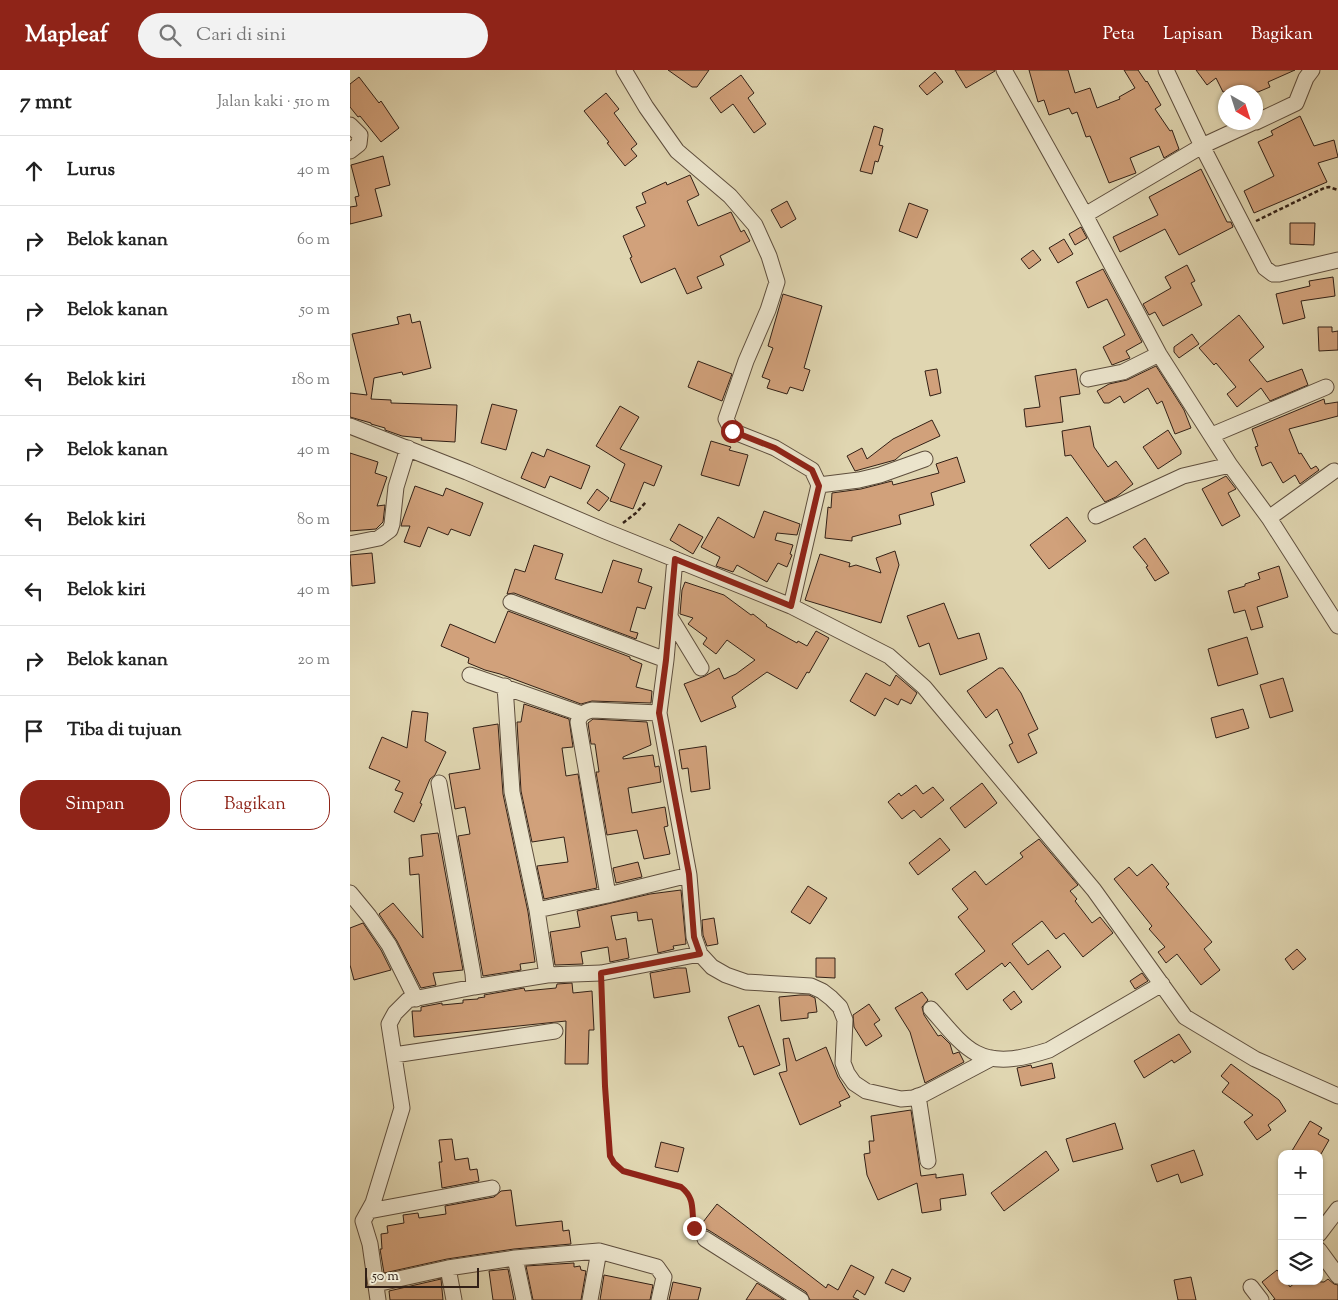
<!DOCTYPE html>
<html lang="id">
<head>
<meta charset="utf-8">
<style>
  :root { --surface:#fff; --page:#f2f2f2; --text:#222; --muted:#767676; --line:#e0e0e0; --accent:#8f2418 }
  body { margin:0; font-family:"Sorts Mill Goudy",serif; background:var(--page); color:var(--text) }
  .controls { position:absolute; right:15px; bottom:15px; display:grid; overflow:hidden; border-radius:10px; box-shadow:0 1px 4px #0004 }
  .controls button { width:45px; height:45px; display:grid; place-items:center; padding:0; border:0; border-bottom:1px solid var(--line); background:var(--surface); color:var(--text); font:25px sans-serif }
  .compass { position:absolute; left:868px; top:15px; width:45px; height:45px; border-radius:50%; background:var(--surface); box-shadow:0 1px 4px #0004; rotate:141deg }
  .scale { position:absolute; left:15px; bottom:12px; width:114px; box-sizing:border-box; padding-left:5px; border:2px solid #322016; border-top:0; font-size:14px; line-height:18px; white-space:nowrap; color:#322016; -webkit-text-stroke:4px #ebe4cc; paint-order:stroke }
  .stop { position:absolute; width:15px; height:15px; margin:-11px; border:4px solid #8f2418; border-radius:50%; background:#fff }
  .stop.end { background:#8f2418; border-color:#fff; box-shadow:0 1px 5px #0008 }
  .list { margin:0; padding:0; list-style:none }
  h2 { display:flex; justify-content:space-between; align-items:center; height:65px; margin:0; padding:0 20px; font-size:21px }
  h2 small { font-size:16px; font-weight:400; color:var(--muted) }
  .list li { display:grid; grid-template-columns:32px 1fr auto; gap:15px; align-items:center; box-sizing:border-box; height:70px; padding:0 20px; border-top:1px solid var(--line) }
  .list b { display:block; font-size:19px; white-space:nowrap }
  .list em { font-size:16px; font-style:normal; color:var(--muted) }
  .actions { display:flex; gap:10px; padding:15px 20px }
  .actions a { flex:1; padding:11px 0; border:1px solid var(--accent); border-radius:20px; text-align:center; font-size:18px; color:var(--accent) }
  .actions .main { background:var(--accent); color:#fff }
  .icon { flex:none; width:28px; height:28px; fill:none; stroke:currentColor; stroke-width:2; stroke-linecap:round; stroke-linejoin:round }
  .map { position:relative; flex:none; width:988px; height:1230px; overflow:hidden }
  header { display:flex; align-items:center; gap:30px; box-sizing:border-box; height:70px; padding:0 25px; background:var(--accent); color:#fff }
  header strong { font-size:24px }
  nav { display:flex; gap:28px; margin-inline-start:auto; font-size:18px }
  .search { width:350px; height:45px; background:var(--page); display:flex; align-items:center; gap:12px; box-sizing:border-box; padding:0 18px; border-radius:28px; color:var(--muted); font-size:19px }
  main { display:flex }
  aside { flex:1; background:var(--surface) }
  .map>svg:first-child { display:block }
  .building { fill:#d1a17b; stroke:#322016 }
  .lines { fill:none; stroke-linecap:round; stroke-linejoin:round }
  .minor-casing { stroke:#5e4e3d; stroke-width:17 }
  .path { stroke:#322016; stroke-width:2.5; stroke-dasharray:4 2.5; stroke-linecap:butt }
  .minor { stroke:#ebe4cc; stroke-width:15 }
  .route { stroke:#8f2418; stroke-width:6 }
</style>
</head>
<body>
<header>
<strong>Mapleaf</strong>
<div class="search"><svg class="icon" aria-label="search" viewBox="0 0 24 24"><circle cx="10" cy="10" r="6"/><path d="M15 15l6 6"/></svg>Cari di sini</div>
<nav><a>Peta</a><a>Lapisan</a><a>Bagikan</a></nav>
</header>
<main>
<aside>
<h2>7 mnt<small>Jalan kaki · 510 m</small></h2>
<ul class="list">
<li><svg class="icon" aria-label="ahead" viewBox="0 0 24 24"><path d="M12 20V5M6 11l6-6 6 6"/></svg><div><b>Lurus</b></div><em>40 m</em></li>
<li><svg class="icon" aria-label="right" viewBox="0 0 24 24"><path d="M7 20v-9h11M14 6l5 5-5 5"/></svg><div><b>Belok kanan</b></div><em>60 m</em></li>
<li><svg class="icon" aria-label="right" viewBox="0 0 24 24"><path d="M7 20v-9h11M14 6l5 5-5 5"/></svg><div><b>Belok kanan</b></div><em>50 m</em></li>
<li><svg class="icon" aria-label="left" viewBox="0 0 24 24"><path d="M17 20v-9H6M10 6l-5 5 5 5"/></svg><div><b>Belok kiri</b></div><em>180 m</em></li>
<li><svg class="icon" aria-label="right" viewBox="0 0 24 24"><path d="M7 20v-9h11M14 6l5 5-5 5"/></svg><div><b>Belok kanan</b></div><em>40 m</em></li>
<li><svg class="icon" aria-label="left" viewBox="0 0 24 24"><path d="M17 20v-9H6M10 6l-5 5 5 5"/></svg><div><b>Belok kiri</b></div><em>80 m</em></li>
<li><svg class="icon" aria-label="left" viewBox="0 0 24 24"><path d="M17 20v-9H6M10 6l-5 5 5 5"/></svg><div><b>Belok kiri</b></div><em>40 m</em></li>
<li><svg class="icon" aria-label="right" viewBox="0 0 24 24"><path d="M7 20v-9h11M14 6l5 5-5 5"/></svg><div><b>Belok kanan</b></div><em>20 m</em></li>
<li><svg class="icon" aria-label="arrive" viewBox="0 0 24 24"><path d="M6 21V4h12l-3 4 3 4H6"/></svg><div><b>Tiba di tujuan</b></div></li>
</ul>
<div class="actions"><a class="main">Simpan</a><a>Bagikan</a></div>
</aside>
<div class="map">
<svg width="988" height="1230" viewBox="0 0 988 1230">
  <rect width="100%" height="100%" fill="#e0d6b1"/>
  <filter id="stains"><feTurbulence type="fractalNoise" baseFrequency=".004" numOctaves="4"/><feColorMatrix values="0 0 0 0 .2 0 0 0 0 .09 0 0 0 0 .02 0 0 0 .5 -.17"/></filter>
  <radialGradient id="worn" r=".72"><stop offset=".6" stop-color="#630" stop-opacity="0"/><stop offset="1" stop-color="#630" stop-opacity=".3"/></radialGradient>
  <path class="building" d="M318 0H359L347 17H342Z
    M605 0H645V1L616 18Z
    M679 0H718L725 23 740 18 747 38 770 29 769 27 785 18 774 0H788L796 12 797 11 811 35 805 39 820 61 822 60 829 79 814 88 809 76 780 88 786 103 759 113 740 66 736 67 727 42 722 44 719 38 699 45 694 30 688 32Z
    M846 0H945L918 12 920 17 908 22H873L866 8 857 15Z
    M585 2 593 12 577 25 569 16Z
    M391 5 404 23 398 28 416 54 404 63 383 34 371 43 360 28Z
    M9 7 29 33 31 31 49 58 31 72 10 46 8 47 0 37V14Z
    M256 23 269 39 264 43 287 74 281 79 287 86 275 96 257 73 259 72 234 41Z
    M950 46 964 76 984 70 988 87 968 93 977 112 904 143 894 121 924 106 908 72 923 65 921 61Z
    M524 56 533 59 529 75 533 76 528 92 525 91 522 104 510 101Z
    M33 86 40 115 25 119 32 146 0 154V137L7 136 5 127 9 126 1 95Z
    M851 99 877 152H881L883 157 829 185 815 159 770 182 763 167 808 145 799 127Z
    M340 105 349 125 337 131 348 156 381 142 391 162 394 160 400 171 370 186 374 195 347 207 352 218 337 224 325 198 291 213 280 188 282 187 273 166 295 156 286 137 296 133 292 123 316 112 317 115Z
    M437 131 446 149 431 158 421 140Z
    M559 133 578 140 567 168 549 161Z
    M940 153H965L964 175 940 174Z
    M731 157 737 168 725 175 719 164Z
    M714 169 723 184 708 193 699 178Z
    M683 180 691 190 679 199 671 189Z
    M837 195 845 211 841 213 852 235 813 256 805 242 799 245 793 234 821 218 815 207Z
    M753 199 792 272 776 281 780 288 762 295 753 277 775 265 757 229 738 238 726 212Z
    M983 207 985 226 951 231 955 248 933 254 926 224 960 216 959 211Z
    M433 224 472 236 454 298 460 300 453 321 440 317 437 324 417 318 420 310 412 307 423 278 418 276Z
    M60 244 62 253 70 251 81 298 53 305 52 302 24 308 21 329 41 330V333L107 335 105 372 71 370 72 368 52 366 35 360V358L21 354V353L0 347V323L17 325 2 264 49 254 47 247Z
    M889 245 914 277 899 290 917 312 952 299 958 315 920 331 911 318 887 337 877 324 886 317 866 293 864 295 849 278Z
    M968 257H982V262L988 261V280L969 281Z
    M842 264 849 274 829 288 824 282V277Z
    M348 291 382 304 372 331 338 317Z
    M806 296 834 340 841 358 825 364 812 331 807 334 798 318 774 333 770 326 759 333H754L747 321 759 314 777 310Z
    M587 299 591 323 580 326 575 301Z
    M726 299 730 324 710 327 713 352 676 357 674 339 690 337 685 306Z
    M974 329 975 334 988 332V346L939 359 949 384 951 383 961 399 966 396 969 400 950 414 945 405 933 413 921 392 912 396 905 377 908 376 902 359Z
    M142 334 167 340 156 380 131 373Z
    M270 336 289 347 270 379 312 396 304 416 294 412 283 439 260 431 275 394 246 376Z
    M582 350 590 366 553 383 545 390 505 401 497 386 512 378 517 389 543 369Z
    M740 356 744 377 758 397 766 391 783 414 766 427 755 432 721 385 715 386 712 361Z
    M818 360 831 381V384L808 399 793 377Z
    M361 371 381 377 379 380 398 385 389 416 351 405Z
    M197 379 240 396 231 419 200 406 195 418 171 408 182 382 194 387Z
    M0 383 28 392 25 403 37 407 27 436 35 435 33 452 26 459 0 461Z
    M607 387 615 412 581 423 584 435 549 445 551 454 502 467V471L475 468 478 437 481 438 482 423 511 419 542 411 543 415 589 403 586 394Z
    M876 406 886 419 878 423 890 446 872 456 852 419Z
    M65 416 93 426 96 418 133 433 120 466 101 459 98 465 78 457 70 477 54 472 60 456H51L52 452Z
    M247 419 259 428 249 441 237 433Z
    M414 441 450 454 447 465 427 463 425 470 443 475 440 484 442 485 437 497 428 493 417 512 387 495 383 502 366 496 370 487 351 477 368 447 404 468Z
    M717 447 736 471 699 499 680 475Z
    M329 454 353 467 343 484 320 470Z
    M795 468 819 503 805 511 796 497 798 496 783 477Z
    M184 475 213 484 205 509 252 523 263 490 292 499 288 512 302 517 295 539 287 537 280 561 288 563 286 569 164 523 157 524 165 499 175 502Z
    M545 481 549 495 531 553 455 530 470 484 500 493 499 497 506 495 531 503 526 488Z
    M22 483 25 513 2 516 0 485Z
    M929 496 938 527 907 537 913 557 901 560 895 540 884 543 878 521 895 516V514L910 509 908 503Z
    M335 512 374 525 401 545 403 544 417 555 416 556 447 573 448 571 457 576 466 561 479 568 459 603 457 602 447 619 417 602 382 627 386 637 351 652 334 614 355 606 369 598 374 609 386 604 405 590 377 570 366 584 353 574 357 568 338 554 343 548 330 544 332 520Z
    M594 533 608 569 629 563 637 589 590 605 579 573 569 577 557 546Z
    M158 541 280 587V589L292 594 286 617 302 621 301 633 242 631 231 634 150 604 135 600 118 593 119 588 91 576 100 554 145 573Z
    M897 567 908 604 868 616 858 579Z
    M649 598H653L671 623 688 659 678 664 687 683 668 693 659 675 663 673 647 639 636 648 617 621Z
    M516 603 540 616 546 605 567 623 561 634 551 629 548 635 535 628 525 646 500 631Z
    M933 608 943 641 920 648 910 615Z
    M174 634 219 649 223 677 212 678 216 706 228 704 247 818 194 829 187 796 218 792 214 767 182 772 171 721 167 652H171Z
    M893 639 899 658 866 668 861 648Z
    M62 641 78 643 75 671 96 682 85 705 80 709 70 733 72 734 64 752 44 742 53 723 45 720 50 711 19 698 32 667 57 678Z
    M243 649 297 652 301 675 273 687V689L303 685 305 697 309 696 311 712 278 718 282 743 315 737 318 756 314 757 320 784 294 789 287 760 257 765 246 702H249L245 674H241L238 653Z
    M148 654 153 724 178 842 185 892 170 894 171 900 133 906 108 766 120 764 115 737 105 739 99 704 130 699 123 658Z
    M356 676 360 719 341 722 338 698 332 699 329 680Z
    M632 713 647 733 615 758 600 738Z
    M566 715 573 724 583 717 594 730 571 748 564 740 552 749 538 732 549 723 551 726Z
    M88 763 113 900 83 903 86 915 71 918 47 871 29 844 43 833 73 868 69 804 60 805 59 788 73 786 71 765Z
    M590 768 600 780 568 805 559 793Z
    M689 769 728 815 720 821 727 829 725 831 742 853 750 847 763 863 733 887 714 863 706 869 692 851 662 874 678 895 698 880 711 897 682 920 660 892 655 897 652 893 617 920 605 904 635 881 608 847 618 839 602 819 625 801 636 815 673 787 670 783Z
    M288 792 292 807 266 813 263 798Z
    M802 794 819 814 816 817 862 872 854 879 870 900 851 915 827 884 816 893 808 882 815 877 799 859 802 856 764 809 779 797 787 806Z
    M458 816 477 828 460 854 441 842Z
    M331 820 336 874 323 876 324 879 308 883 302 849 288 851 287 842 261 846 266 870 276 868 279 888 260 892 258 877 231 882 233 894 205 895 200 862 230 857 227 841 300 824Z
    M364 848 368 874 357 876 353 865 352 850Z
    M13 853 31 880 41 900 4 910 0 895V858Z
    M947 879 956 889 943 900 935 889Z
    M466 888H485V908L466 907Z
    M327 898H336L340 922 304 928 300 903Z
    M792 903 798 911 785 919 780 911Z
    M222 913 223 923 242 921 244 960H239L238 994H215L216 951 64 967 62 941H71V937L92 933V935L113 933V930L128 929V928L135 927 134 925 174 918 175 921 206 918 207 914Z
    M664 921 672 932 661 940 653 930Z
    M572 922 578 930 572 937 574 945 588 966 591 965 600 974 603 984 609 982 614 992 575 1013 560 962 545 938Z
    M450 925H459L465 928 467 942 458 943V948L431 951 429 927Z
    M519 934 530 950 524 954 532 966 516 976 504 957 503 945Z
    M409 935 430 995 404 1005 393 976 389 977 378 947Z
    M829 964 841 982 824 993 822 990 794 1008 784 991Z
    M439 968 446 991 476 977 488 1007 500 1027 489 1032 491 1036 450 1055 429 1003 437 1001 433 969Z
    M702 993 705 1008 671 1016 667 998 681 995 682 998Z
    M881 994 929 1030 936 1041 918 1055 921 1060 907 1070 894 1052 903 1045 872 1022 879 1013 871 1006Z
    M561 1040 571 1106 586 1104V1108L613 1104 616 1125 590 1129 591 1140 572 1143 567 1113 528 1130 517 1105 514 1084 520 1083 519 1071H524L521 1046Z
    M960 1051 972 1058 968 1064 979 1070 971 1084H940Z
    M765 1053 773 1079 723 1092 716 1069Z
    M102 1069 105 1090 118 1088 120 1100 127 1099 129 1111 92 1118 89 1092H92L89 1070Z
    M311 1072 334 1078 328 1102 305 1097Z
    M844 1080 853 1105 831 1113 828 1104 807 1112 801 1095Z
    M696 1081 709 1100 654 1141 641 1123Z
    M161 1120 166 1156 212 1151 213 1161 219 1160 221 1174 164 1179 97 1189 34 1203 30 1179H32L31 1164 38 1163 37 1156 54 1153 53 1145 68 1143 69 1148 96 1144 95 1136 144 1127 151 1121Z
    M367 1134 476 1218 478 1214 488 1220 501 1195 524 1207 515 1225 507 1220 503 1227 509 1230H460L456 1222 360 1161 350 1156Z
    M224 1193V1197L230 1196 231 1200 236 1201 231 1230H183L176 1196Z
    M158 1199 164 1230H143L139 1201Z
    M542 1199 561 1208 554 1222 535 1213Z
    M927 1200 932 1206V1211H936L940 1217 947 1211 974 1212 978 1209 984 1214 988 1215V1230H923L925 1229 912 1212Z
    M254 1205 303 1215 300 1230H250Z
    M841 1207 846 1230H828L824 1210Z
    M91 1209 93 1230H40L39 1221Z
    M323 1212 351 1218 348 1230H319Z
    M407 1213 434 1230H396Z"/>
  <g class="lines">
    <defs>
      <path id="minor" d="M274 0 296 37 327 81 380 126 405 155 419 186 427 212 418 240 396 291 376 349 382 361 425 378 462 400 469 415 441 536
        M654 0 735 145 809 284 880 395 919 448 988 556
        M816 0 852 76 915 198 923 204H929L988 190
        M906 52 946 33 956 8 962 0
        M0 55 10 65 9 74 0 81
        M735 145 852 76 904 52
        M738 309 773 302 809 284
        M0 356 117 402 255 461 441 536 539 586 574 617 744 820 835 947 905 989 988 1026
        M862 365 976 317
        M469 415 509 410 530 405 575 389
        M746 446 833 406 880 395
        M919 448 984 401
        M0 474 29 468 40 460 42 454 46 417 58 378
        M325 489 316 590 309 643 339 805 344 867 350 884 362 897 376 905 396 912 461 916 472 921 481 928 490 937 495 950 493 993 497 1003 504 1013 516 1021 551 1029 563 1028 574 1024 642 988
        M161 532 316 590
        M320 547 351 598
        M120 605 232 644
        M155 616 162 722 187 840 197 905
        M89 713 123 904 124 917
        M0 823 19 846 39 875 66 929
        M258 825 228 652C230 644 234 642 242 640L309 643
        M187 840 258 825 339 805
        M581 939C594 953 609 974 626 983 649 995 677 987 699 980L812 914
        M44 985 205 961
        M568 1026 578 1091
        M19 1141 142 1118
        M969 1164 988 1139
        M355 1169 451 1230
        M969 1180 988 1206
        M165 1188 174 1230
        M98 1198 104 1230
        M26 1214 98 1198 165 1188 249 1181 307 1197 314 1207 309 1230
        M901 1217 911 1230
        M28 1230 20 1174 13 1151 23 1133 52 1038 39 954 45 943 58 930 124 917 197 905 251 903 350 884
        M240 1230 249 1181"/>
    </defs>
    <use href="#minor" class="minor-casing"/>
    <path class="path" d="M906 151 974 118 979 117 988 120
      M273 453 286 443 296 432
      M252 917 255 1016 260 1086 263 1093 273 1101 331 1117C349 1132 338 1141 345 1159"/>
    <use href="#minor" class="minor"/>
  </g>
  <g class="lines">
    <path class="route" d="M344 1158C341 1140 346 1129 331 1117L273 1101 264 1093 260 1086 255 1016 251 903 350 884 344 867 339 804 309 643 316 590 325 489 441 536 469 416 462 400 425 378 382 361"/>
  </g>
  <rect width="100%" height="100%" filter="url(#stains)"/>
  <rect width="100%" height="100%" fill="url(#worn)"/>
</svg>
<div class="controls">
<button>+</button>
<button>−</button>
<button><svg class="icon" aria-label="layers" viewBox="0 0 24 24"><path d="M12 4l9 5-9 5-9-5zM3 14l9 5 9-5"/></svg></button>
</div>
<svg class="compass" viewBox="-18 -18 36 36"><path d="M0-13l5 13h-10z" fill="#e53935"/><path d="M0 13l5-13h-10z" fill="#767676"/></svg>
<div class="scale">50 m</div>
<div class="stop" style="left:382px;top:361px"></div>
<div class="stop end" style="left:344px;top:1158px"></div>
</div>
</main>
</body>
</html>
